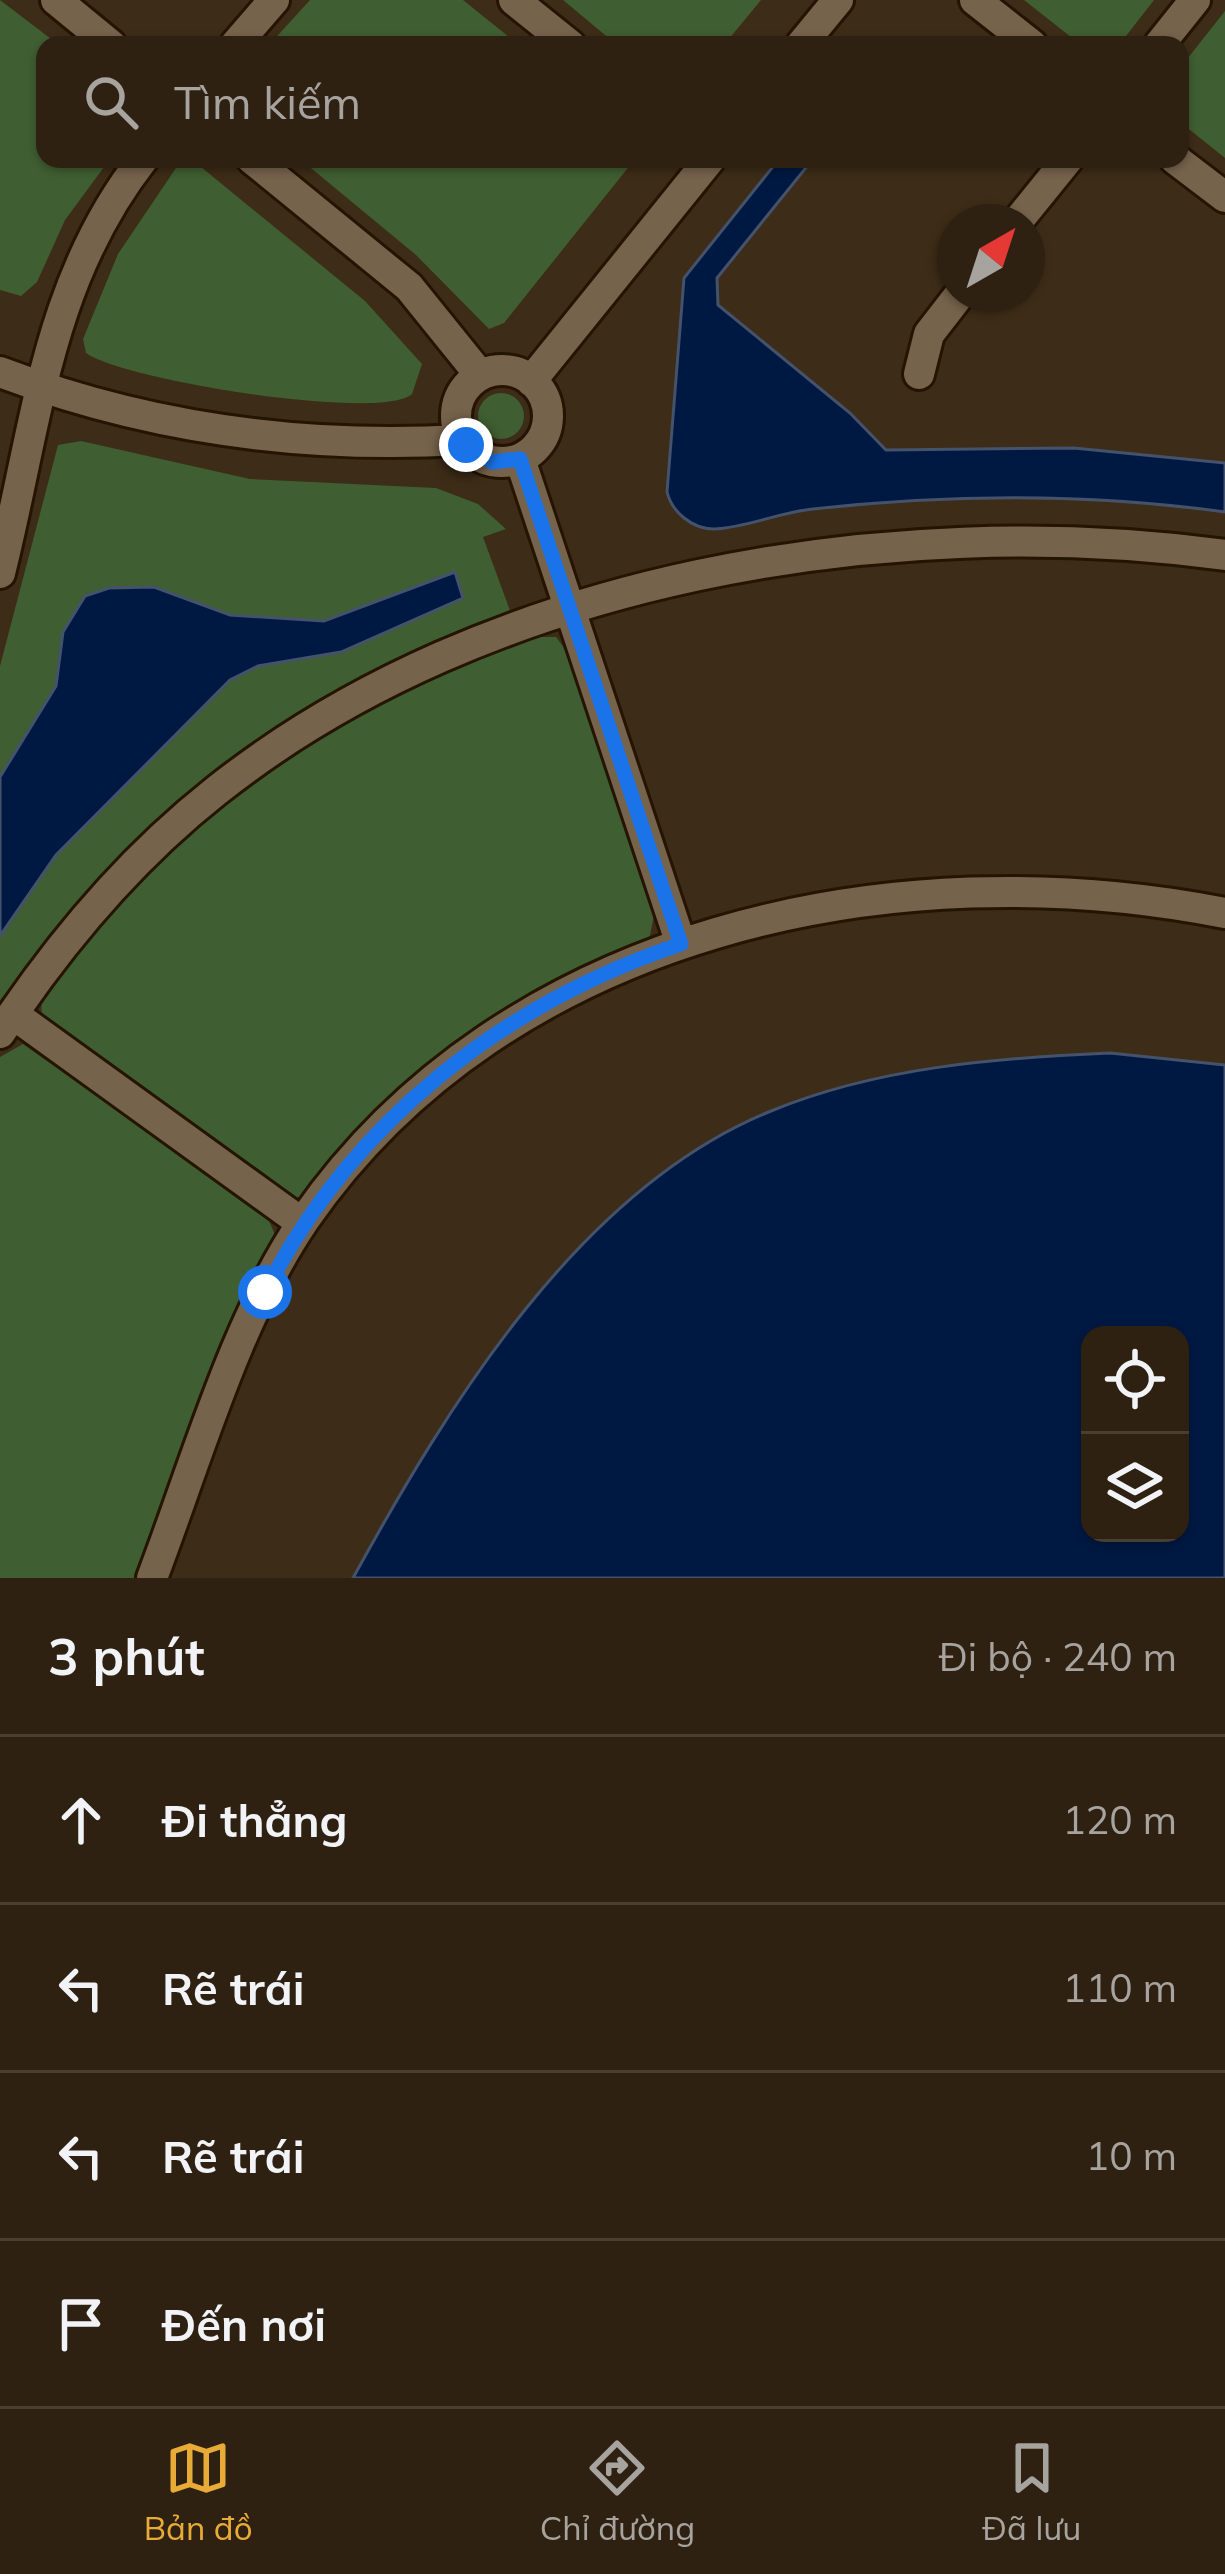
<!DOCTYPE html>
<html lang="vi">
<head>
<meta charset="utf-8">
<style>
  :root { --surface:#2e2111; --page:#36291a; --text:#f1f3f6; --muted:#a7a39f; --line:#493e31; --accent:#e8ab37 }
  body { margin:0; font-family:Mulish,sans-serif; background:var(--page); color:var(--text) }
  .controls { position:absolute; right:36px; bottom:36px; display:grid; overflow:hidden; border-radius:24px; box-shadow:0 3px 9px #0004 }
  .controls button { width:108px; height:108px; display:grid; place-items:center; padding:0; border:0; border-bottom:3px solid var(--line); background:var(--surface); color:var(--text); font:60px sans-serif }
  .compass { position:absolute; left:937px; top:204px; width:108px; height:108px; border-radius:50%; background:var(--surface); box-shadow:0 3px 9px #0004; rotate:39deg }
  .stop { position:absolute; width:36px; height:36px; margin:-27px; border:9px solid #1a73e8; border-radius:50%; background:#fff }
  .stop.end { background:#1a73e8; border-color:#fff; box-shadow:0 3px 12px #0008 }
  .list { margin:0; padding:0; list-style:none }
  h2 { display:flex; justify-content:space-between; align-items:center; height:156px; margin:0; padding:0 48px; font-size:51px }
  h2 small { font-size:39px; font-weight:400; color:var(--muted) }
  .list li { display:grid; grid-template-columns:78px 1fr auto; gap:36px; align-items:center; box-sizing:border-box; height:168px; padding:0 48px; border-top:3px solid var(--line) }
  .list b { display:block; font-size:45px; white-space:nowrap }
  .list em { font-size:39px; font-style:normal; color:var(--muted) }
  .icon { flex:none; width:66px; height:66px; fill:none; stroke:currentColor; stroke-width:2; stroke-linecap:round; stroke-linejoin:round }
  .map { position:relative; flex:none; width:1225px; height:1578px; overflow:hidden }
  .search { position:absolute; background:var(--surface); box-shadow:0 3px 9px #0004; left:36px; right:36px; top:36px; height:132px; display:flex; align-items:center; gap:30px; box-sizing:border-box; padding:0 42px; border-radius:24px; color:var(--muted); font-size:45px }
  .sheet { height:828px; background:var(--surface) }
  nav { display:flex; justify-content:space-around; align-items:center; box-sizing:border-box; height:168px; border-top:3px solid var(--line); background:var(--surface); font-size:33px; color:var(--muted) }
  nav a { display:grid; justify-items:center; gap:6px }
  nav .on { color:var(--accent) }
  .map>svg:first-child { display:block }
  .green { fill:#3f5e31 }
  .water { fill:#001942; stroke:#44526b; stroke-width:3; fill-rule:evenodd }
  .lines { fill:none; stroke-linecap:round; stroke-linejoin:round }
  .street-casing { stroke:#241401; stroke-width:36 }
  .secondary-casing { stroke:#241401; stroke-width:36 }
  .street { stroke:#76634c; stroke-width:30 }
  .secondary { stroke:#76634c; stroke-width:30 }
  .route { stroke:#1a73e8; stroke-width:15 }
</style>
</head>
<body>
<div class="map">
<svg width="1225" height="1578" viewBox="0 0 1225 1578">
  <rect width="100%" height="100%" fill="#3d2c17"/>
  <path class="green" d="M0 0 59 45H45V159H110L65 220 37 282 21 296 0 290Z
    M310 0H463L519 45H269Z
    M563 0H761L724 45H617Z
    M1024 0H1154L1119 45H1081Z
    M1225 11V158L1180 122V68Z
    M300 159H635L504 323 489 329 416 255Z
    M180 162H195L365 301 422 364 412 394C381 422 123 380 86 353L83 339 118 254Z
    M478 416a23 23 0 1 1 46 0a23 23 0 1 1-46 0Z
    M81 441 250 479 436 488 478 504 506 529 483 537 512 616C437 650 358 680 287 723 184 785 69 908 0 1007V666L58 445Z
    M535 637H556L568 653 655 911 649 940 555 982 472 1033 400 1092 300 1197 293 1198 43 1019C34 988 66 963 83 941 203 791 358 703 535 637Z
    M23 1044 267 1216 276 1237 139 1578H0V1057Z"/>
  <path class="water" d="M779 159H813L717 278 718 305 850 413 886 450 1074 448 1225 463V512C1088 493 950 494 813 509 780 512 746 528 714 529 692 529 672 512 667 492L684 278Z
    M455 572 463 598 341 652 258 666 230 680 56 855 0 936V777L56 686 63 632 85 596 109 588 154 587 230 615 324 621Z
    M1110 1053 1225 1065V1578H353C448 1405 580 1188 771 1111 878 1067 996 1058 1110 1053ZM1180 1335V1533H1090V1335Z"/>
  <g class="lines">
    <defs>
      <path id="street" d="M56 0 111 45
        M514 0 570 45
        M975 0 1032 45
        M235 45 274 0
        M1159 45 1195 0
        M252 159 409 287 480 375
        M1175 159 1225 197
        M1017 222 1068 159
        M919 374 929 334 960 294
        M520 459 681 944
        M0 573C37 425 46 283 143 159
        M13 1014 302 1223
        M0 1033C60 942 130 859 216 791 487 576 890 510 1225 555
        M152 1578C196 1463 235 1321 305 1219 506 929 895 848 1225 913"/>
      <path id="secondary" d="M801 45 838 0
        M456 416a46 46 0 1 1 92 0a46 46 0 1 1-92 0Z
        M0 372C150 429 303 449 462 440
        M531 381 710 159"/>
    </defs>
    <use href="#street" class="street-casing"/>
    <use href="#secondary" class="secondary-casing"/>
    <use href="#street" class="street"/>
    <use href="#secondary" class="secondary"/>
  </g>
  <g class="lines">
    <path class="route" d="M265 1292C351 1123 502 1004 681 944L520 459 492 462 466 445"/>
  </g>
</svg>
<div class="controls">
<button><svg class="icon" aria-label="locate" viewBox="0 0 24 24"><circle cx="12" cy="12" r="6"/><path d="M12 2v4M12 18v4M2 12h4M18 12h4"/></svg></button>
<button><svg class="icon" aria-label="layers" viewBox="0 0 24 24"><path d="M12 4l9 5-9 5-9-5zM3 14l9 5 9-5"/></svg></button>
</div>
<svg class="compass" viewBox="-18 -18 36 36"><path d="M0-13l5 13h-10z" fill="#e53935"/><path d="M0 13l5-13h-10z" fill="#a7a39f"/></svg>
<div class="stop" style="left:265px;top:1292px"></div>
<div class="stop end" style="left:466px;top:445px"></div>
<div class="search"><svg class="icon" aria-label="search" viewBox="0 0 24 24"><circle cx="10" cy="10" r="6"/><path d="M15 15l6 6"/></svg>Tìm kiếm</div>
</div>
<section class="sheet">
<h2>3 phút<small>Đi bộ · 240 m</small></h2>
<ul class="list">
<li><svg class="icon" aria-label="ahead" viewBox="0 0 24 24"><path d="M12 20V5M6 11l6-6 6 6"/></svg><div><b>Đi thẳng</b></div><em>120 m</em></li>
<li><svg class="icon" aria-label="left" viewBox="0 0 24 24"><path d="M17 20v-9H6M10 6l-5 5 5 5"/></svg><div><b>Rẽ trái</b></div><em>110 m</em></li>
<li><svg class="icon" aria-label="left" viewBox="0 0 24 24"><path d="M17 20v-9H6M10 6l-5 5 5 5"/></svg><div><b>Rẽ trái</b></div><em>10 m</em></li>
<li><svg class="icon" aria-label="arrive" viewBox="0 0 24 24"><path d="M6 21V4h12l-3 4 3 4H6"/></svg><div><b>Đến nơi</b></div></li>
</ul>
</section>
<nav>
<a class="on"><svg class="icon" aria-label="map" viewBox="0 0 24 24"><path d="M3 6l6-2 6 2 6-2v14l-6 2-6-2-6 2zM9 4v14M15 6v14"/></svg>Bản đồ</a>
<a><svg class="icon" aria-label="directions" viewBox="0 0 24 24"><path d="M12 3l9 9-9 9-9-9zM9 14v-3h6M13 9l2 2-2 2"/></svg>Chỉ đường</a>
<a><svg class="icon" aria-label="saved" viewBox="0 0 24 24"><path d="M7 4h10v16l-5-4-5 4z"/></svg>Đã lưu</a>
</nav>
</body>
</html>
